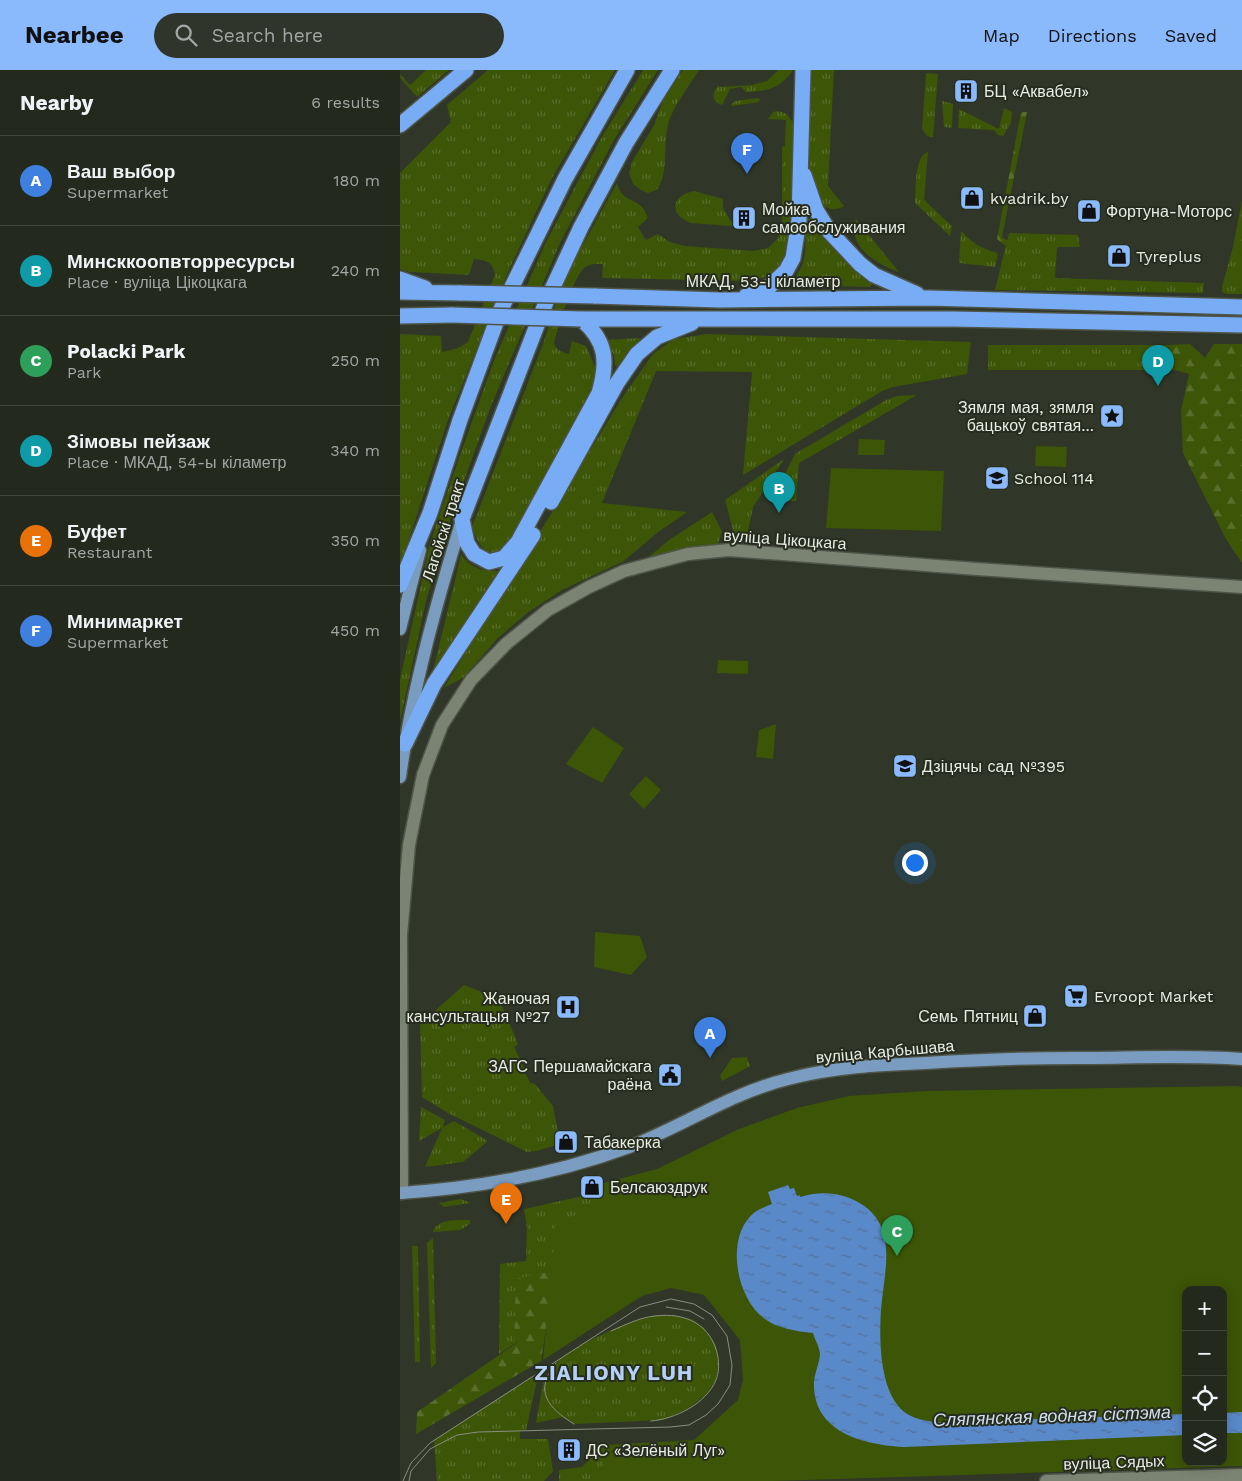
<!DOCTYPE html>
<html lang="en">
<head>
<meta charset="utf-8">
<style>
  :root { --surface:#24291e; --page:#30352b; --text:#f1f3f6; --muted:#a3a6a4; --line:#41453c; --accent:#8abafc }
  body { margin:0; font-family:"Work Sans",sans-serif; background:var(--page); color:var(--text) }
  .controls { position:absolute; right:15px; bottom:15px; display:grid; overflow:hidden; border-radius:10px; box-shadow:0 2px 12px #0003 }
  .controls button { width:45px; height:45px; display:grid; place-items:center; padding:0; border:0; border-bottom:1px solid var(--line); background:var(--surface); color:var(--text); font:25px sans-serif }
  .you { position:absolute; left:514px; top:792px; width:18px; height:18px; margin:-12px; border:4px solid #fff; border-radius:50%; background:#1a73e8; box-shadow:0 0 0 8px #1a73e833 }
  .badge { display:grid; place-items:center; width:32px; height:32px; border-radius:50%; background:var(--accent); color:#fff; font-size:16px; font-weight:700 }
  .pin { position:absolute; translate:-50% -41px; filter:drop-shadow(0 1px 2px #0008) }
  .pin::after { content:''; position:absolute; top:26px; width:18px; height:15px; background:inherit; clip-path:polygon(0 0,100% 0,50% 100%) }
  .list { margin:0; padding:0; list-style:none }
  h2 { display:flex; justify-content:space-between; align-items:center; height:65px; margin:0; padding:0 20px; font-size:21px }
  h2 small { font-size:16px; font-weight:400; color:var(--muted) }
  .list li { display:grid; grid-template-columns:32px 1fr auto; gap:15px; align-items:center; box-sizing:border-box; height:90px; padding:0 20px; border-top:1px solid var(--line) }
  .list b { display:block; font-size:19px; white-space:nowrap }
  .list p { margin:0; font-size:16px; white-space:nowrap; color:var(--muted) }
  .list em { font-size:16px; font-style:normal; color:var(--muted) }
  .icon { flex:none; width:28px; height:28px; fill:none; stroke:currentColor; stroke-width:2; stroke-linecap:round; stroke-linejoin:round }
  .map { position:relative; flex:none; width:842px; height:1411px; overflow:hidden }
  header { display:flex; align-items:center; gap:30px; box-sizing:border-box; height:70px; padding:0 25px; background:var(--accent); color:#111 }
  header strong { font-size:24px }
  nav { display:flex; gap:28px; margin-inline-start:auto; font-size:18px }
  .search { width:350px; height:45px; background:var(--page); display:flex; align-items:center; gap:12px; box-sizing:border-box; padding:0 18px; border-radius:28px; color:var(--muted); font-size:19px }
  main { display:flex }
  aside { flex:1; background:var(--surface) }
  .map>svg:first-child { display:block }
  .grass { fill:url(#grass-tufts) }
  .forest { fill:url(#forest-firs) }
  .park { fill:#3d5507; fill-rule:evenodd }
  .water { fill:url(#water-ripples) }
  .lines { fill:none; stroke-linecap:round; stroke-linejoin:round }
  .minor-casing { stroke:#4e5448; stroke-width:15 }
  .major-casing { stroke:#4e5448; stroke-width:15 }
  .highway-casing { stroke:#4e5448; stroke-width:18 }
  .minor { stroke:#7b8372; stroke-width:12 }
  .major { stroke:#799cc0; stroke-width:12 }
  .highway { stroke:#78acf4; stroke-width:15 }
  .tram { stroke:#888d81; stroke-width:1 }
  .highway-bridge-casing { stroke:#4e5448; stroke-width:18; stroke-linecap:butt }
  .highway-bridge { stroke:#78acf4; stroke-width:15 }
  .labels { text-anchor:middle; stroke-width:4; stroke-linejoin:round; paint-order:stroke }
  .poi-label { font-size:16px; fill:#e8ece3; stroke:#272d1e; text-anchor:start }
  .street-label { font-size:16px; fill:#e8ece3; stroke:#272d1e }
  .water-label { font-size:18px; font-style:italic; fill:#d0ddee; stroke:#272d1e }
  .district-label { font-size:21px; font-weight:bold; letter-spacing:1px; fill:#b5d0f6; stroke:#272d1e }
</style>
</head>
<body>
<header>
<strong>Nearbee</strong>
<div class="search"><svg class="icon" aria-label="search" viewBox="0 0 24 24"><circle cx="10" cy="10" r="6"/><path d="M15 15l6 6"/></svg>Search here</div>
<nav><a>Map</a><a>Directions</a><a>Saved</a></nav>
</header>
<main>
<aside>
<h2>Nearby<small>6 results</small></h2>
<ul class="list">
<li><span class="badge" style="background:#3f7fe0">A</span><div><b>Ваш выбор</b><p>Supermarket</p></div><em>180 m</em></li>
<li><span class="badge" style="background:#0f9aa8">B</span><div><b>Минсккоопвторресурсы</b><p>Place · вуліца Цікоцкага</p></div><em>240 m</em></li>
<li><span class="badge" style="background:#2e9e5b">C</span><div><b>Polacki Park</b><p>Park</p></div><em>250 m</em></li>
<li><span class="badge" style="background:#0f9aa8">D</span><div><b>Зімовы пейзаж</b><p>Place · МКАД, 54-ы кіламетр</p></div><em>340 m</em></li>
<li><span class="badge" style="background:#e8710a">E</span><div><b>Буфет</b><p>Restaurant</p></div><em>350 m</em></li>
<li><span class="badge" style="background:#3f7fe0">F</span><div><b>Минимаркет</b><p>Supermarket</p></div><em>450 m</em></li>
</ul>
</aside>
<div class="map">
<svg width="842" height="1411" viewBox="0 0 842 1411">
  <defs>
    <pattern id="grass-tufts" width="24" height="20" patternUnits="userSpaceOnUse" patternTransform="scale(1.25)"><rect width="24" height="20" fill="#3d5507"/><path d="M3 7l-1-3M5 7V3M7 7l1-3M15 17l-1-3M17 17v-4M19 17l1-3" fill="none" stroke="#596e2b"/></pattern>
    <pattern id="forest-firs" width="22" height="20" patternUnits="userSpaceOnUse" patternTransform="scale(1.25)"><rect width="22" height="20" fill="#3d5507"/><path d="M5 1l3.5 6h-7zM16 11l3.5 6h-7z" fill="#596e2b"/></pattern>
    <pattern id="water-ripples" width="26" height="14" patternUnits="userSpaceOnUse" patternTransform="scale(1.25)"><rect width="26" height="14" fill="#5a89c9"/><path d="M2 4q2-2 4 0t4 0M15 11q2-2 4 0t4 0" fill="none" stroke="#53729a"/></pattern>
  </defs>
  <rect width="100%" height="100%" fill="#303728"/>
  <path class="grass" d="M26 0H49L17 27 0 8V4L10 15Z
    M88 0H215L152 108 107 204 48 350 0 497V264L41 266 42 282 58 278 68 272 95 205C92 190 86 191 74 189L69 205 10 202 0 199V103L51 52 47 35Z
    M243 0H258L214 70 160 173 91 336 51 447 26 531 0 651V610L30 473 60 385 95 288 146 172 200 70Z
    M283 0H299C289 16 275 34 269 51 262 74 270 100 257 120L248 123 241 120 233 114 229 103 232 92 254 55 263 31Z
    M378 0H393C380 19 368 21 346 22L341 17 330 19 322 35 317 33C311 27 313 22 318 16L321 17 352 15 367 11Z
    M411 0H434L428 116 444 136C420 150 410 116 408 97 407 87 408 76 409 66 409 44 410 22 411 0Z
    M526 3 538 4 533 67 527 66 522 59Z
    M358 28 360 29 359 32 332 36 331 35 335 31Z
    M542 31 553 34 552 58 544 57Z
    M604 38 612 42 611 53 603 66 598 65 594 60 558 58 559 39 599 59Z
    M378 41 387 44 393 53 390 165 383 189 376 200 365 207 351 211 202 208 203 194C196 194 190 193 184 198 173 208 158 257 154 273 156 280 162 282 169 284L172 271 186 276 196 299 193 316 180 348 113 471C91 491 81 483 72 457L143 274 164 209 217 113C222 131 231 127 242 137 245 139 246 145 248 148L238 157 246 170 258 164 270 172 285 176 354 181 368 178 378 168 382 155V77L385 76 386 50 368 49 373 42Z
    M528 82 524 130 552 156 550 166 515 133C516 120 514 86 528 82Z
    M294 121 323 129V138L330 150 344 157 291 153C269 145 270 126 294 121Z
    M410 148C429 175 445 195 473 213L470 217 399 215C392 208 400 201 403 193 407 179 405 164 405 149Z
    M456 149 499 202C476 194 447 177 456 149Z
    M561 161C574 174 580 178 598 183L595 197 559 193Z
    M609 163 678 165 680 177H657L655 208 804 213 803 223 595 220Z
    M833 177 842 185V224H827L822 222V217Z
    M307 264 571 272 567 304 493 317 482 321 343 405 352 302 256 301 202 433 287 442 258 462 224 491 162 520 127 543 98 568 64 607 44 618 224 325 253 284 274 269Z
    M240 268 241 272 227 283 217 297 215 295 214 285 206 270Z
    M588 275H768L775 300H588Z
    M517 325 399 393 396 431 372 430 395 384 486 330 497 326Z
    M384 389 353 437 346 471H336L325 430Z
    M312 442 322 461 317 477 244 491 269 470Z
    M61 485C70 497 82 502 98 501L33 601Z
    M64 915 99 929 118 974 105 984 125 1017 130 1013 135 1014 153 1036 160 1074 136 1081 127 1082 48 1043 22 1027 20 954Z
    M347 987 350 996 322 1011 320 1006 332 988Z
    M21 1037 45 1050 43 1057 54 1051 88 1071 63 1092 25 1097 42 1058 19 1071Z
    M201 1122 202 1132 147 1252 99 1284 100 1194 126 1191 127 1158 124 1139Z
    M61 1129 70 1133 44 1137 39 1133Z
    M70 1150V1154L60 1160 33 1162C37 1148 58 1150 70 1150Z
    M33 1168 36 1293 31 1298 27 1173Z
    M12 1176H18L20 1292H15Z
    M273 1245 291 1249 304 1258 316 1276 319 1295 316 1310 307 1324 288 1339 263 1350 174 1354 163 1347 136 1353 144 1307H148C151 1301 154 1296 158 1291 174 1275 232 1249 254 1246 260 1245 267 1245 273 1245Z
    M139 1302 126 1360 120 1361V1369H148L153 1401 144 1411H37L34 1370Z
    M204 1375V1411H159V1400L182 1397Z"/>
  <path class="forest" d="M621 42H627L602 167 608 171 606 176 597 169Z
    M842 131V185L833 177Z
    M790 274 805 288 814 274H842V493L826 469 783 383 781 341 789 304 775 300 768 275Z
    M152 1201 147 1252 141 1291 16 1364 17 1342 121 1270 114 1274 116 1209Z"/>
  <path class="park" d="M459 369 485 370 484 385H458Z
    M636 376 667 377 666 397 635 396Z
    M431 398 544 401 541 461 426 458Z
    M318 590 348 591V604L317 603Z
    M376 654 373 689 356 687 359 660Z
    M193 657 224 678 202 713 166 694Z
    M246 706 261 720 244 739 229 724Z
    M195 862 240 866 247 887 231 905 194 897Z
    M114 976 130 1013 126 1017 105 1002V984Z
    M837 1016 842 1017V1396L373 1411H204V1375L294 1370 338 1330 343 1310 340 1270 304 1225 271 1218 242 1226 143 1290 156 1154 202 1133 200 1114 257 1099 339 1059 397 1038 449 1026 526 1021ZM786 1220H823V1392H786Z"/>
  <path class="water" d="M388 1115 390 1119 394 1118 397 1126 400 1125V1127C418 1121 439 1122 456 1131 500 1154 484 1200 481 1240 479 1270 479 1328 509 1345 521 1352 537 1352 550 1352L786 1344V1365L504 1377C463 1375 412 1362 414 1312 415 1302 419 1294 420 1285 420 1278 415 1270 413 1263 396 1261 379 1259 365 1249 336 1229 324 1166 355 1142 360 1139 366 1136 372 1134L368 1122Z
    M842 1342V1363H823V1343Z"/>
  <g class="lines">
    <defs>
      <path id="minor" d="M2 1123 1 865 9 775 23 705 42 655 71 610 107 573 148 540 189 517 224 501 288 484 329 480 577 499 842 517
        M646 1411 842 1405"/>
      <path id="major" d="M0 559 20 480
        M0 707C12 620 36 534 62 450
        M0 1123C77 1118 156 1104 229 1077 283 1056 331 1023 388 1009 433 997 479 995 526 993 575 990 624 988 673 988 729 988 786 985 842 989"/>
      <path id="highway" d="M0 55 66 0
        M404 105 416 140 429 161 460 194 474 205 517 224
        M0 209 25 218
        M0 222 61 223
        M194 226 320 230 528 228 842 237
        M346 226 369 217 386 201 393 188 399 150 403 0
        M0 246 52 245
        M181 249C207 271 208 292 199 323L118 472 104 488 89 492 74 484 67 473 62 449 146 232 181 157 226 73 272 0
        M181 249H552L842 255
        M151 432 217 313 237 284 257 267 292 253
        M0 515 30 443 60 350 101 239 165 109 227 0
        M5 674 34 614 133 465"/>
    </defs>
    <use href="#minor" class="minor-casing"/>
    <use href="#major" class="major-casing"/>
    <use href="#highway" class="highway-casing"/>
    <use href="#minor" class="minor"/>
    <use href="#major" class="major"/>
    <use href="#highway" class="highway"/>
    <path class="tram" d="M266 1237 290 1241 304 1249
      M211 1261C225 1255 241 1247 255 1246 286 1242 312 1255 318 1287 319 1294 319 1303 316 1310 306 1334 275 1349 251 1351
      M156 1293C133 1321 148 1338 174 1354
      M3 1411 11 1393 30 1373 240 1237 271 1229 294 1234 312 1245 327 1266 332 1295 330 1315 318 1334 306 1345 289 1355 270 1357 78 1362 57 1365 30 1379 11 1401 9 1411"/>
    <defs>
      <path id="highway-bridge" d="M61 223 194 226
        M52 245 181 249"/>
    </defs>
    <use href="#highway-bridge" class="highway-bridge-casing"/>
    <use href="#highway-bridge" class="highway-bridge"/>
  </g>
  <defs>
    <symbol id="building-square" viewBox="-11 -11 22 22"><rect x="-9" y="-9" width="18" height="18" rx="4" fill="#8abafc" stroke="#272d1e"/><path d="M-4-6H4V6H1V3H-1V6H-4ZM-2.5-4.3h1.7v1.8h-1.7ZM.8-4.3h1.7v1.8H.8ZM-2.5-1h1.7V.8h-1.7ZM.8-1h1.7V.8H.8Z" fill="#111"/></symbol>
    <symbol id="shop-square" viewBox="-11 -11 22 22"><rect x="-9" y="-9" width="18" height="18" rx="4" fill="#8abafc" stroke="#272d1e"/><path d="M-5-2.5h2.3a2.7 3.5 0 0 1 5.4 0H5L5.5 6h-11ZM-1.5-2.5h3a1.5 2.3 0 0 0-3 0Z" fill="#111"/></symbol>
    <symbol id="sight-square" viewBox="-11 -11 22 22"><rect x="-9" y="-9" width="18" height="18" rx="4" fill="#8abafc" stroke="#272d1e"/><path d="M0-6L1.8-2.2L6-1.7L2.9 1.2L3.7 5.4L0 3.3L-3.7 5.4L-2.9 1.2L-6-1.7L-1.8-2.2Z" fill="#111"/></symbol>
    <symbol id="school-square" viewBox="-11 -11 22 22"><rect x="-9" y="-9" width="18" height="18" rx="4" fill="#8abafc" stroke="#272d1e"/><path d="M0-5L7-2L0 1L-7-2ZM-4 1L0 2.5L4 1V4Q0 6-4 4Z" fill="#111"/></symbol>
    <symbol id="supermarket-square" viewBox="-11 -11 22 22"><rect x="-9" y="-9" width="18" height="18" rx="4" fill="#8abafc" stroke="#272d1e"/><path d="M-6-5.5h2.5l.6 2H6L4.5 2H-2.5L-4.4-4H-6ZM-1.5 3.2a1.3 1.3 0 1 0 .1 0ZM3 3.2a1.3 1.3 0 1 0 .1 0Z" fill="#111"/></symbol>
    <symbol id="hospital-square" viewBox="-11 -11 22 22"><rect x="-9" y="-9" width="18" height="18" rx="4" fill="#8abafc" stroke="#272d1e"/><path d="M-5-5h3v3.5h4V-5h3V5h-3V1.5h-4V5h-3Z" fill="#111"/></symbol>
    <symbol id="civic-square" viewBox="-11 -11 22 22"><rect x="-9" y="-9" width="18" height="18" rx="4" fill="#8abafc" stroke="#272d1e"/><path d="M-.6-6.5H3V-4.5H.6V-3L4-1V1h2V6H-6V1h2V-1L-.6-3ZM-1.2 2.5V6h2.4V2.5Z" fill="#111"/></symbol>
  </defs>
  <g fill-rule="evenodd">
    <use href="#building-square" x="552" y="7" width="28" height="28"/>
    <use href="#shop-square" x="558" y="114" width="28" height="28"/>
    <use href="#shop-square" x="675" y="127" width="28" height="28"/>
    <use href="#building-square" x="330" y="134" width="28" height="28"/>
    <use href="#shop-square" x="705" y="172" width="28" height="28"/>
    <use href="#sight-square" x="698" y="332" width="28" height="28"/>
    <use href="#school-square" x="583" y="394" width="28" height="28"/>
    <use href="#school-square" x="491" y="682" width="28" height="28"/>
    <use href="#supermarket-square" x="662" y="912" width="28" height="28"/>
    <use href="#hospital-square" x="154" y="923" width="28" height="28"/>
    <use href="#shop-square" x="621" y="932" width="28" height="28"/>
    <use href="#civic-square" x="256" y="991" width="28" height="28"/>
    <use href="#shop-square" x="152" y="1058" width="28" height="28"/>
    <use href="#shop-square" x="178" y="1103" width="28" height="28"/>
    <use href="#building-square" x="155" y="1366" width="28" height="28"/>
  </g>
  <g class="labels">
    <g class="poi-label">
      <text x="584" y="27">БЦ «Аквабел»</text>
      <text x="590" y="134">kvadrik.by</text>
      <text x="362" y="145">Мойка<tspan x="362" dy="18">самообслуживания</tspan></text>
      <text x="706" y="147">Фортуна-Моторс</text>
      <text x="736" y="192">Tyreplus</text>
      <text x="694" y="343" text-anchor="end">Зямля мая, зямля<tspan x="694" dy="18">бацькоў святая...</tspan></text>
      <text x="614" y="414">School 114</text>
      <text x="522" y="702">Дзіцячы сад №395</text>
      <text x="694" y="932">Evroopt Market</text>
      <text x="150" y="934" text-anchor="end">Жаночая<tspan x="150" dy="18">кансультацыя №27</tspan></text>
      <text x="618" y="952" text-anchor="end">Семь Пятниц</text>
      <text x="252" y="1002" text-anchor="end">ЗАГС Першамайскага<tspan x="252" dy="18">раёна</tspan></text>
      <text x="184" y="1078">Табакерка</text>
      <text x="210" y="1123">Белсаюздрук</text>
      <text x="186" y="1386">ДС «Зелёный Луг»</text>
    </g>
    <g class="street-label">
      <text x="363" y="217">МКАД, 53-і кіламетр</text>
      <text transform="translate(43 460) rotate(-72)" y="6">Лагойскі тракт</text>
      <text transform="translate(385 469) rotate(4)" y="6">вуліца Цікоцкага</text>
      <text transform="translate(485 981) rotate(-5)" y="6">вуліца Карбышава</text>
      <text transform="translate(714 1392) rotate(-2)" y="6">вуліца Сядых</text>
    </g>
    <g class="water-label">
      <text transform="translate(652 1346) rotate(-2)" y="6">Сляпянская водная сістэма</text>
    </g>
    <g class="district-label">
      <text x="214" y="1310">ZIALIONY LUH</text>
    </g>
  </g>
</svg>
<div class="controls">
<button>+</button>
<button>−</button>
<button><svg class="icon" aria-label="locate" viewBox="0 0 24 24"><circle cx="12" cy="12" r="6"/><path d="M12 2v4M12 18v4M2 12h4M18 12h4"/></svg></button>
<button><svg class="icon" aria-label="layers" viewBox="0 0 24 24"><path d="M12 4l9 5-9 5-9-5zM3 14l9 5 9-5"/></svg></button>
</div>
<div class="you"></div>
<div class="pin badge" style="left:310px;top:988px;background:#3f7fe0">A</div>
<div class="pin badge" style="left:379px;top:443px;background:#0f9aa8">B</div>
<div class="pin badge" style="left:497px;top:1186px;background:#2e9e5b">C</div>
<div class="pin badge" style="left:758px;top:316px;background:#0f9aa8">D</div>
<div class="pin badge" style="left:106px;top:1154px;background:#e8710a">E</div>
<div class="pin badge" style="left:347px;top:104px;background:#3f7fe0">F</div>
</div>
</main>
</body>
</html>
